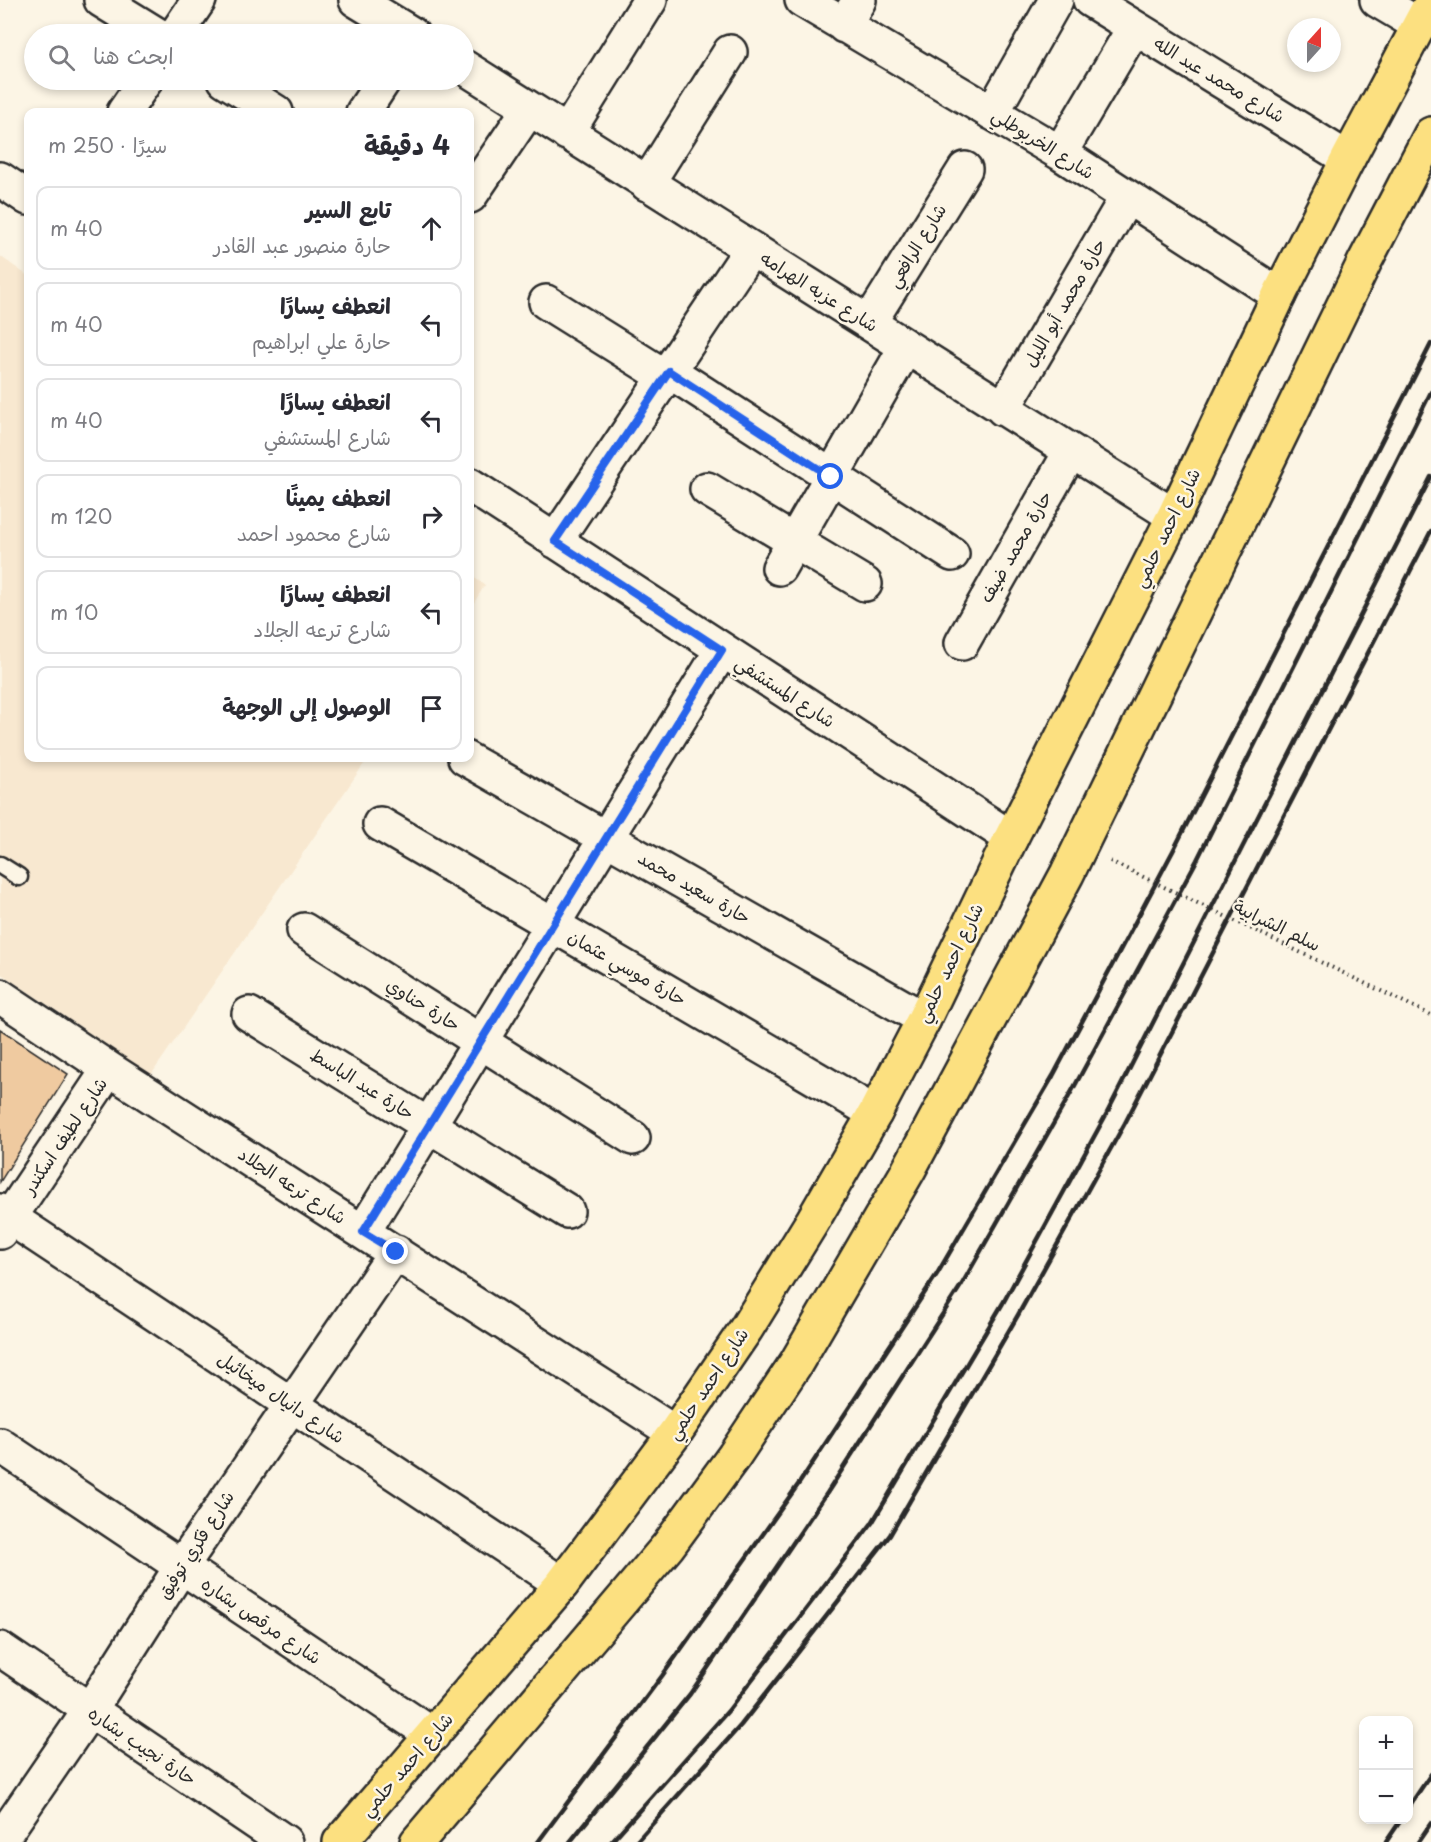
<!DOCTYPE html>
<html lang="ar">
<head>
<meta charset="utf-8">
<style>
  :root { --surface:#fff; --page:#f7f7f7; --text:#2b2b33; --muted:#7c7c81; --line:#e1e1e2 }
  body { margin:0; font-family:"Playpen Sans","Playpen Sans Arabic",sans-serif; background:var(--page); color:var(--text); direction:rtl }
  .controls { position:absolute; right:18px; bottom:18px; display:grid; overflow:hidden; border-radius:12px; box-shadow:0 3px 9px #0003 }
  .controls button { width:54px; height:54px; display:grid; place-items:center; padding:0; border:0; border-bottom:2px solid var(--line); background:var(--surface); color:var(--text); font:30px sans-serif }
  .compass { position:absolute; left:1287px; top:18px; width:54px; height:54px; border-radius:50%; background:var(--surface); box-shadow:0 3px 9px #0003; rotate:21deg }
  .stop { position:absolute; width:18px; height:18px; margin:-14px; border:4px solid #2563eb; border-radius:50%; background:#fff }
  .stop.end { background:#2563eb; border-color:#fff; box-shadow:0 2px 6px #0008 }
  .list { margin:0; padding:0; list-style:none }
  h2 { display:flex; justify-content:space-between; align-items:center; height:78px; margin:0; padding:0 24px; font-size:26px }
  h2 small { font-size:20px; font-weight:400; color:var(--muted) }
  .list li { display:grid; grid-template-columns:39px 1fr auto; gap:18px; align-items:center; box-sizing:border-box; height:84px; margin:0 12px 12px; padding:0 12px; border:2px solid var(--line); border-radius:12px }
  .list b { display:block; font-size:22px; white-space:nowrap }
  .list p { margin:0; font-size:20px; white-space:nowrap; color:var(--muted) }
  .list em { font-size:20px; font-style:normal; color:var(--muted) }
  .icon { flex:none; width:33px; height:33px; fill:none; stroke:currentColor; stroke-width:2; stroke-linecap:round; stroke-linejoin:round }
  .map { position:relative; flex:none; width:1431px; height:1842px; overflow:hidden; direction:ltr }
  .search { position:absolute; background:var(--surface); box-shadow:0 3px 9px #0003; left:24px; top:24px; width:450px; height:66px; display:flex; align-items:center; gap:15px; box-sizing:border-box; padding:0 21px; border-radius:33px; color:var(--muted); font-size:22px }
  .panel { position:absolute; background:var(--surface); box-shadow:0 3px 9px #0003; left:24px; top:108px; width:450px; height:654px; border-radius:12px; direction:rtl }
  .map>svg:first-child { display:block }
  .built { fill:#f8e8d0 }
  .building { fill:#efcaa0; stroke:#2b2b2b; stroke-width:1.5 }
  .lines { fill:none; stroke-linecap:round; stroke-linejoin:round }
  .service-casing { stroke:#2b2b2b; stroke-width:21 }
  .minor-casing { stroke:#2b2b2b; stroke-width:38 }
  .primary-casing { stroke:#2b2b2b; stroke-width:38 }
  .service { stroke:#fcf5e5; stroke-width:16 }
  .minor { stroke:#fcf5e5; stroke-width:33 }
  .primary { stroke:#fce080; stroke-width:33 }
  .rail { stroke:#2b2b2b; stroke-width:4.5 }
  .path-bridge { stroke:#2b2b2b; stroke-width:4; stroke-dasharray:1.5 4.5; stroke-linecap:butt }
  .route { stroke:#2563eb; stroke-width:8 }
  .labels { text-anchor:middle; stroke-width:5; stroke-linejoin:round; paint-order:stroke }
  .street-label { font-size:18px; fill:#2b2b2b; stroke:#fcf5e5 }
</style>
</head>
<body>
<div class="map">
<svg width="1431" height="1842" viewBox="0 0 1431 1842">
  <rect width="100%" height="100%" fill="#fcf5e5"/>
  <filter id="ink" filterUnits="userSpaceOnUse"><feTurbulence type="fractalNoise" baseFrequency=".0167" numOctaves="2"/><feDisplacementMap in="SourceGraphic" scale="12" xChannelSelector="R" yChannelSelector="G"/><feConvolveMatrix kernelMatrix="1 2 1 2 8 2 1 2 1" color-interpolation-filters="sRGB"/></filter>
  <g filter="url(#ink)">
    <path class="built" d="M0 256 28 276V758H368L151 1075 0 973Z
      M470 575 485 585 470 609Z"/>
    <path class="building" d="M0 1029 68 1074 0 1182Z"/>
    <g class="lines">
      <defs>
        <path id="service" d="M0 865 19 877"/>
        <path id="minor" d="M101 0 156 34
          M356 0 412 34
          M802 0 1060 153 1279 295
          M1090 0 1348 159
          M1377 0 1419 25
          M844 26 859 0
          M176 34 199 0
          M464 67 1174 516
          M225 80 276 112
          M124 112 146 80
          M363 112 384 80
          M992 113 1056 0
          M567 133 650 0
          M1060 153 1134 28
          M0 179 28 198
          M647 184 730 52
          M470 196 529 109
          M546 302 666 377
          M869 323 965 169
          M669 371 952 554
          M1003 409 1127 197
          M470 485 1011 838
          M707 489 865 584
          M555 541 751 249
          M779 568 906 347
          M962 643 1071 451
          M465 758 924 1019
          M380 824 875 1113
          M304 930 633 1138
          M0 996 109 1069 675 1433
          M249 1014 567 1211
          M0 1211 562 1584
          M0 1232 109 1069
          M363 1232 722 650
          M0 1445 433 1735
          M0 1649 285 1842
          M0 1841 90 1710 181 1567 396 1252"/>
        <path id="primary" d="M340 1842 562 1584 675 1433 746 1329 812 1222 875 1113 924 1019 1011 838 1174 516 1279 295 1348 159 1431 3
          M417 1842 668 1546 734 1456 796 1363 908 1171 1067 874 1365 261 1431 134"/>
      </defs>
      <use href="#service" class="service-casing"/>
      <use href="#minor" class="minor-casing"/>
      <use href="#primary" class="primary-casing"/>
      <use href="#service" class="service"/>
      <use href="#minor" class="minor"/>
      <use href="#primary" class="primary"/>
      <path class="rail" d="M1408 1808 1431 1774
        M538 1842 662 1676 800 1482 937 1274 1053 1076 1173 851 1431 344
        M570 1842 690 1694 827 1493 962 1284 1072 1091 1197 860 1431 392
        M611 1842 728 1711 872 1523 1003 1303 1107 1113 1431 477
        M636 1842 741 1725 890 1535 1018 1315 1125 1123 1431 531
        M1386 1842 1401 1820
        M1418 1842 1431 1823"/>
      <path class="path-bridge" d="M1110 861 1431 1015"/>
    </g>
  </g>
  <g class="lines" filter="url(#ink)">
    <path class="route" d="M396 1252 363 1232 722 650 555 541 669 371 831 477"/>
  </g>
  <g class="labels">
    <g class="street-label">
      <text transform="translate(1219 80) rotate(31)" y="6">شارع محمد عبد الله</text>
      <text transform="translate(1043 144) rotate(32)" y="6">شارع الخربوطلي</text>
      <text transform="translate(917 246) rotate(-58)" y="6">شارع الرافعي</text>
      <text transform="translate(819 292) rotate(32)" y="6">شارع عزبه الهرامه</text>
      <text transform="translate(1065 303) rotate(-60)" y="6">حارة محمد أبو الليل</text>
      <text transform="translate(1167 528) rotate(-64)" y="6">شارع احمد حلمي</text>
      <text transform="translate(1016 547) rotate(-60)" y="6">حارة محمد ضيف</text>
      <text transform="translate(785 692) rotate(33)" y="6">شارع المستشفي</text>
      <text transform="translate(694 888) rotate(30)" y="6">حارة سعيد محمد</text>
      <text transform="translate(1277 926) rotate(26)" y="6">سلم الشرابية</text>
      <text transform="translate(950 963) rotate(-64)" y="6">شارع احمد حلمي</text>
      <text transform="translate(627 968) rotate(30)" y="6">حارة موسي عثمان</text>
      <text transform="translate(423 1005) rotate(32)" y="6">حارة حناوي</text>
      <text transform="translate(362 1084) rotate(32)" y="6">حارة عبد الباسط</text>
      <text transform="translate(65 1136) rotate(-56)" y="6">شارع لطيف اسكندر</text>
      <text transform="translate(292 1186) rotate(33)" y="6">شارع ترعه الجلاد</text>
      <text transform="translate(708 1384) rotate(-56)" y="6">شارع احمد حلمي</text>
      <text transform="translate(281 1398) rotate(34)" y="6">شارع دانيال ميخائيل</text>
      <text transform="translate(196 1545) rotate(-57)" y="6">شارع فكري توفيق</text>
      <text transform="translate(261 1621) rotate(34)" y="6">شارع مرقص بشاره</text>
      <text transform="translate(142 1746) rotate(34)" y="6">حارة نجيب بشاره</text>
      <text transform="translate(407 1765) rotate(-49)" y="6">شارع احمد حلمي</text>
    </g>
  </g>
</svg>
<div class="controls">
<button>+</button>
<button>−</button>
</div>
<svg class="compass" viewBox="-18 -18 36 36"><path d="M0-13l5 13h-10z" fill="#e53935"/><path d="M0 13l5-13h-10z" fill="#7c7c81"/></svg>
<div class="stop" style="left:831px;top:477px"></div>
<div class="stop end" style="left:396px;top:1252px"></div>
<div class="search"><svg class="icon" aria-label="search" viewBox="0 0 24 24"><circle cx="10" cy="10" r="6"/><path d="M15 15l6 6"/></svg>ابحث هنا</div>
<section class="panel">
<h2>4 دقيقة<small>سيرًا · 250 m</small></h2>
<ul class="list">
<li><svg class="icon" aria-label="ahead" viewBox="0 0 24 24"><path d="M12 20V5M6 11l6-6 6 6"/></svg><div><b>تابع السير</b><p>حارة منصور عبد القادر</p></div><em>40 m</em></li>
<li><svg class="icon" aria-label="left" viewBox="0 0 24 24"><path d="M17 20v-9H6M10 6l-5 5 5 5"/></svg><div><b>انعطف يسارًا</b><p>حارة علي ابراهيم</p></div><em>40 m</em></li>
<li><svg class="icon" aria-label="left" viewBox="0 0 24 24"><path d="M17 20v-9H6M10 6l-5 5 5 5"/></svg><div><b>انعطف يسارًا</b><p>شارع المستشفي</p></div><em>40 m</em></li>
<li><svg class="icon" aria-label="right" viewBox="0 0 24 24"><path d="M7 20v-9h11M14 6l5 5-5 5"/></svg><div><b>انعطف يمينًا</b><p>شارع محمود احمد</p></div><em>120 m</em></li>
<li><svg class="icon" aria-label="left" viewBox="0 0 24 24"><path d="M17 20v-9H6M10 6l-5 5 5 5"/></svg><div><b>انعطف يسارًا</b><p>شارع ترعه الجلاد</p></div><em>10 m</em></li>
<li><svg class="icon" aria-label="arrive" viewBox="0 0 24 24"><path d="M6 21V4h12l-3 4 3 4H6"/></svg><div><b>الوصول إلى الوجهة</b></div></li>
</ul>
</section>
</div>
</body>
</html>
